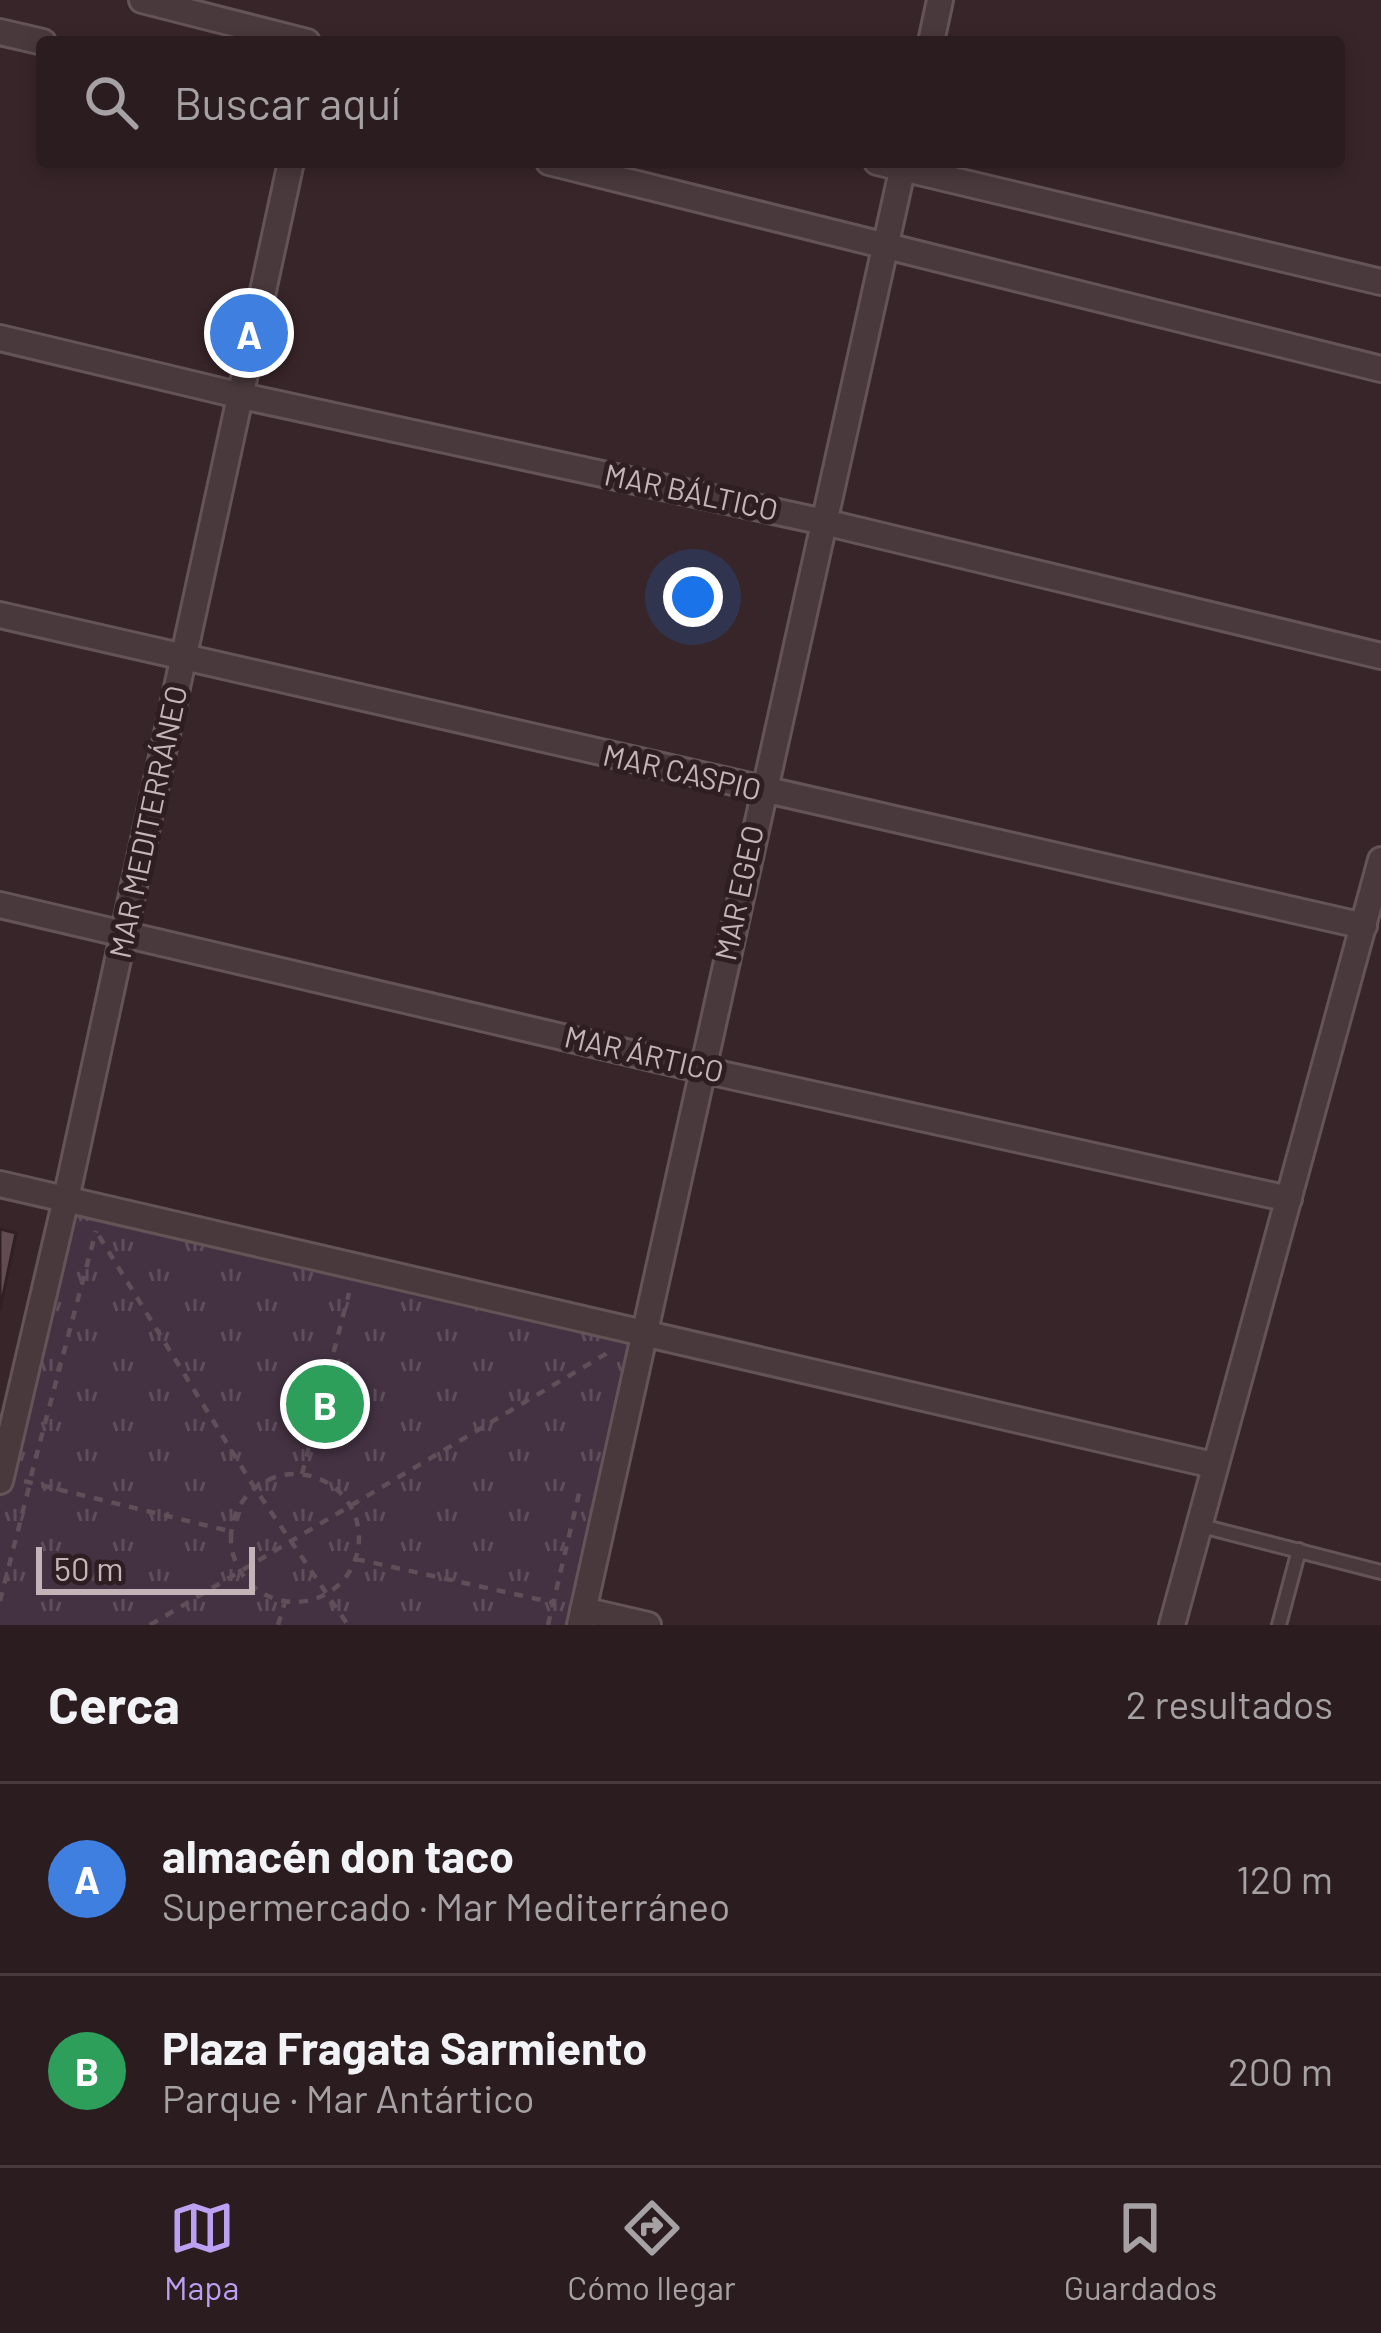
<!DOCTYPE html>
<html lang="es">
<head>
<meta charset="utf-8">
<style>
  :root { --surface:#2a1c1f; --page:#322528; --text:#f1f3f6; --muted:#a5a1a4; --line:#463a3d; --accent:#bca0f2 }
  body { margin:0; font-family:Barlow,sans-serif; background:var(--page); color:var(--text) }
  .scale { position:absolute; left:36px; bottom:30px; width:219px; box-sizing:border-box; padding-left:12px; border:6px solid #c5b4b7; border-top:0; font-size:33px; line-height:42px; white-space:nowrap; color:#c5b4b7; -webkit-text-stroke:9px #2e1e21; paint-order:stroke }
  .you { position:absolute; left:693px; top:597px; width:42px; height:42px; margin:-30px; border:9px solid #fff; border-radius:50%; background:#1a73e8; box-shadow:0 0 0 18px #1a73e833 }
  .badge { display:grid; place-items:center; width:78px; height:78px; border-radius:50%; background:var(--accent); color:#fff; font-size:39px; font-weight:700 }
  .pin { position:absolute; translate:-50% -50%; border:6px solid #fff; box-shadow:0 3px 12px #0006 }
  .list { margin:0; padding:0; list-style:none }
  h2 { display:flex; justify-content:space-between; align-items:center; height:156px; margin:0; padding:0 48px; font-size:51px }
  h2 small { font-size:39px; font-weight:400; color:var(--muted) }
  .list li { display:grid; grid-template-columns:78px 1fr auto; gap:36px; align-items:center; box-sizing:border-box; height:192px; padding:0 48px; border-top:3px solid var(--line) }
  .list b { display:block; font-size:45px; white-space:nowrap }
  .list p { margin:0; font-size:39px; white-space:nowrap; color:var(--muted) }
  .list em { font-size:39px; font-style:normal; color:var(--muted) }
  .icon { flex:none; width:66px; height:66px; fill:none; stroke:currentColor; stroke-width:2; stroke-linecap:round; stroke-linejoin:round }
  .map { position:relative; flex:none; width:1381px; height:1625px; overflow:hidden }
  .search { position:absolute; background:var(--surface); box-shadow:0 6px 18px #0003; left:36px; right:36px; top:36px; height:132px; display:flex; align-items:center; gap:30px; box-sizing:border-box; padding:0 42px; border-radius:12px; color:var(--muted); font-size:45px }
  .sheet { height:540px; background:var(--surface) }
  nav { display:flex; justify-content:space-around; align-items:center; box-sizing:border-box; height:168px; border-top:3px solid var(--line); background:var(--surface); font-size:33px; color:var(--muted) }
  nav a { display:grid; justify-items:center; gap:6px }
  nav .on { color:var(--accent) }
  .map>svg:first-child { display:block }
  .park { fill:url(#park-tufts) }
  .building { fill:#624c50; stroke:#302023; stroke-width:3 }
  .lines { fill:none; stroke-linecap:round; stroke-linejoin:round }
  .service-casing { stroke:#645457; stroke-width:18 }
  .minor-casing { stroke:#645457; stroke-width:30 }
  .path { stroke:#604e59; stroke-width:4.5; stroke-dasharray:9 9; stroke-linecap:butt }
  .service { stroke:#49393c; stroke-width:12 }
  .minor { stroke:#49393c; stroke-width:24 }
  .labels { text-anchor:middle; stroke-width:10; stroke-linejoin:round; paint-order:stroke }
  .street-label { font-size:30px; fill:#c5b4b7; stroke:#2e1e21 }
</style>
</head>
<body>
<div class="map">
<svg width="1381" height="1625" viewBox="0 0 1381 1625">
  <defs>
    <pattern id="park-tufts" width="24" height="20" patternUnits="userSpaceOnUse" patternTransform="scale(3)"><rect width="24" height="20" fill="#443242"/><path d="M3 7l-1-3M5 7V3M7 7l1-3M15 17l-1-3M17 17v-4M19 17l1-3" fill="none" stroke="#5e4d5b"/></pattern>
  </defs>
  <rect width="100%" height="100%" fill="#382529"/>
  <path class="park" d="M66 1199 647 1334 580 1625H0V1481Z"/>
  <path class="building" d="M0 1229 16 1233 0 1310Z"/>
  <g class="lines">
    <defs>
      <path id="service" d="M1198 1525 1381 1572
        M1279 1625 1299 1550"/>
      <path id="minor" d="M142 0 307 42
        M0 32 43 42
        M931 42 940 0
        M549 162 1381 369
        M877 162 1381 282
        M0 338 242 396 824 522 1381 656
        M0 615 1364 926
        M0 905 703 1070 1289 1199
        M0 1184 1213 1465
        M0 1481 66 1199 291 162
        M583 1610 648 1625
        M580 1625 904 162
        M1172 1625 1381 860"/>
    </defs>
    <use href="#service" class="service-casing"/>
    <use href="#minor" class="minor-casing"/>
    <path class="path" d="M99 1236 254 1487 348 1625
      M231 1538a64 64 0 1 1 128 0a64 64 0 1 1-128 0Z
      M302 1474 349 1293
      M31 1476 96 1231
      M24 1481 229 1531
      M356 1559 555 1603
      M0 1601 29 1487
      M150 1625 609 1352
      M278 1625 285 1602
      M548 1625 581 1485"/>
    <use href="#service" class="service"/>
    <use href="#minor" class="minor"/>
  </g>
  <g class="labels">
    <g class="street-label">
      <text transform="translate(691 493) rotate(12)" y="10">MAR BÁLTICO</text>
      <text transform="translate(682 773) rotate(13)" y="10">MAR CASPIO</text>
      <text transform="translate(149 822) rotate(-78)" y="10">MAR MEDITERRÁNEO</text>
      <text transform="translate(740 893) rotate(-78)" y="10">MAR EGEO</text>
      <text transform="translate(644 1055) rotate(13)" y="10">MAR ÁRTICO</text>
    </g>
  </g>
</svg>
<div class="scale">50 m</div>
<div class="you"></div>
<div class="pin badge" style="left:249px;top:333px;background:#3f7fe0">A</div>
<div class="pin badge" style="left:325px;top:1404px;background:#2e9e5b">B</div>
<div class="search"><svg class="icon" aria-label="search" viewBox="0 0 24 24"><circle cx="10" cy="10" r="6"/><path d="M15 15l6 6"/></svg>Buscar aquí</div>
</div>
<section class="sheet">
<h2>Cerca<small>2 resultados</small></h2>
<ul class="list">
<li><span class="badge" style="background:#3f7fe0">A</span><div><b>almacén don taco</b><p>Supermercado · Mar Mediterráneo</p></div><em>120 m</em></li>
<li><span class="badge" style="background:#2e9e5b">B</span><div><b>Plaza Fragata Sarmiento</b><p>Parque · Mar Antártico</p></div><em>200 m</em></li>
</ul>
</section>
<nav>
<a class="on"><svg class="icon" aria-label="map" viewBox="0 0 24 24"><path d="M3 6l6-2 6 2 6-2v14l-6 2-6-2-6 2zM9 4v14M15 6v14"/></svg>Mapa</a>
<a><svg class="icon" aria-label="directions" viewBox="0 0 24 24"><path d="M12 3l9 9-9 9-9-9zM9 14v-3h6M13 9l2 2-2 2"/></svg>Cómo llegar</a>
<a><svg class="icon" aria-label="saved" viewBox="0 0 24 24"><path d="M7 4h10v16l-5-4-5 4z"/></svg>Guardados</a>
</nav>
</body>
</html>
